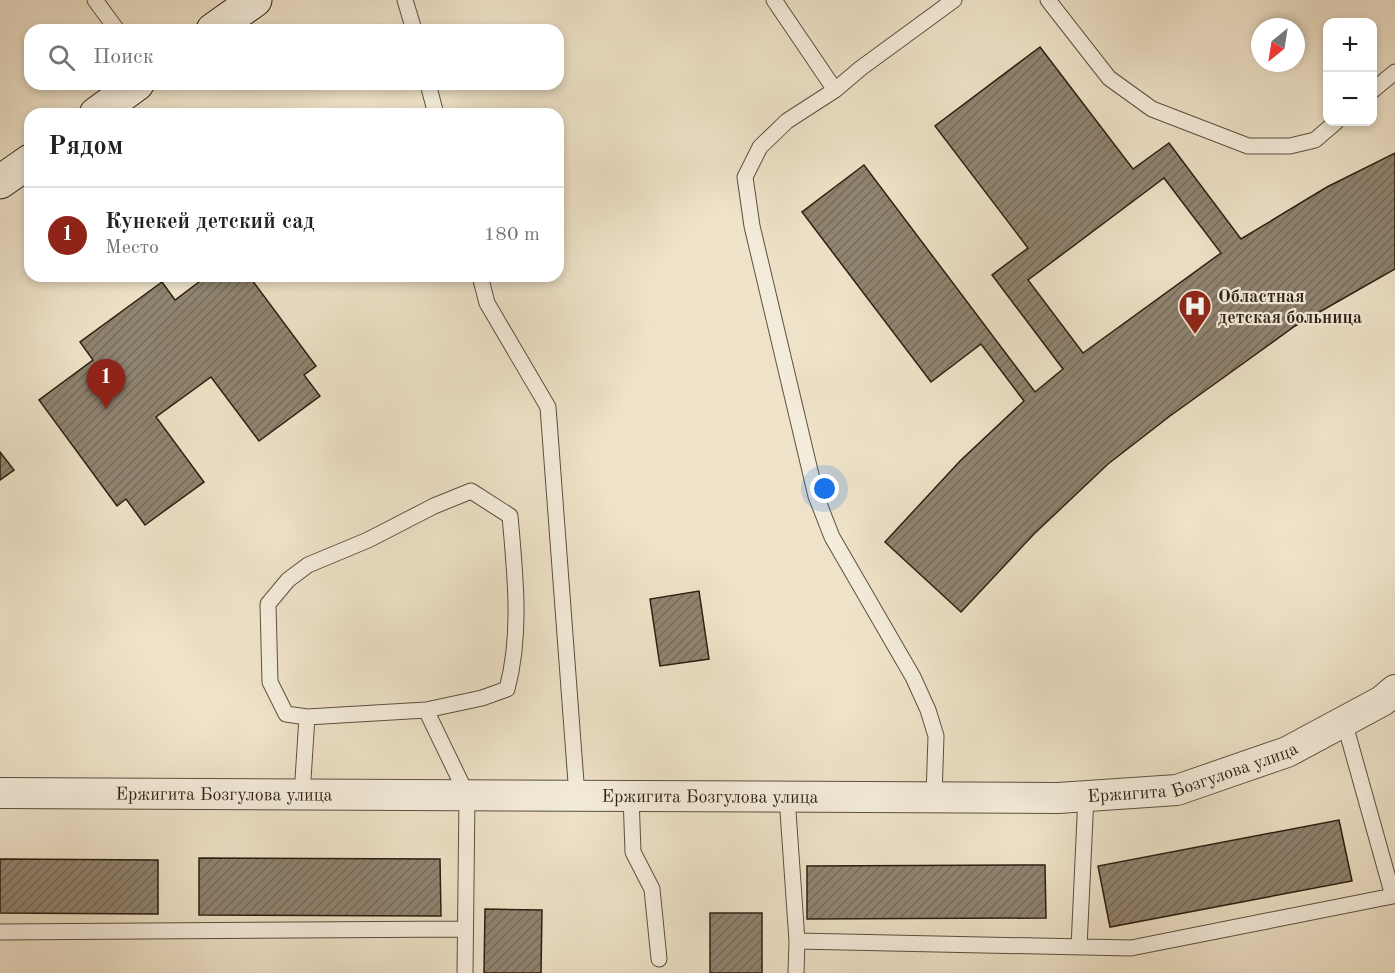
<!DOCTYPE html>
<html lang="ru">
<head>
<meta charset="utf-8">
<style>
  :root { --surface:#fff; --page:#f6f6f6; --text:#202124; --muted:#757577; --line:#e0e0e0; --accent:#8f2418 }
  body { margin:0; font-family:"Old Standard TT",serif; background:var(--page); color:var(--text) }
  .controls { position:absolute; right:18px; top:18px; display:grid; overflow:hidden; border-radius:12px; box-shadow:0 3px 9px #0003 }
  .controls button { width:54px; height:54px; display:grid; place-items:center; padding:0; border:0; border-bottom:2px solid var(--line); background:var(--surface); color:var(--text); font:30px sans-serif }
  .compass { position:absolute; left:1251px; top:18px; width:54px; height:54px; border-radius:50%; background:var(--surface); box-shadow:0 3px 9px #0003; rotate:210deg }
  .you { position:absolute; left:825px; top:489px; width:21px; height:21px; margin:-15px; border:4px solid #fff; border-radius:50%; background:#1a73e8; box-shadow:0 0 0 9px #1a73e833 }
  .badge { display:grid; place-items:center; width:39px; height:39px; border-radius:50%; background:var(--accent); color:#fff; font-size:20px; font-weight:700 }
  .pin { position:absolute; translate:-50% -50px; filter:drop-shadow(0 2px 3px #0008) }
  .pin::after { content:''; position:absolute; top:32px; width:21px; height:18px; background:inherit; clip-path:polygon(0 0,100% 0,50% 100%) }
  .list { margin:0; padding:0; list-style:none }
  h2 { display:flex; justify-content:space-between; align-items:center; height:78px; margin:0; padding:0 24px; font-size:26px }
  h2 small { font-size:20px; font-weight:400; color:var(--muted) }
  .list li { display:grid; grid-template-columns:39px 1fr auto; gap:18px; align-items:center; box-sizing:border-box; height:96px; padding:0 24px; border-top:2px solid var(--line) }
  .list b { display:block; font-size:22px; white-space:nowrap }
  .list p { margin:0; font-size:20px; white-space:nowrap; color:var(--muted) }
  .list em { font-size:20px; font-style:normal; color:var(--muted) }
  .icon { flex:none; width:33px; height:33px; fill:none; stroke:currentColor; stroke-width:2; stroke-linecap:round; stroke-linejoin:round }
  .map { position:relative; flex:none; width:1395px; height:973px; overflow:hidden }
  .search { position:absolute; background:var(--surface); box-shadow:0 3px 9px #0003; left:24px; top:24px; width:540px; height:66px; display:flex; align-items:center; gap:15px; box-sizing:border-box; padding:0 21px; border-radius:18px; color:var(--muted); font-size:22px }
  .panel { position:absolute; background:var(--surface); box-shadow:0 3px 9px #0003; left:24px; top:108px; width:540px; height:174px; border-radius:18px }
  .map>svg:first-child { display:block }
  .building { fill:url(#building-hatch); stroke:#2b1f10; stroke-width:1.5; fill-rule:evenodd }
  .lines { fill:none; stroke-linecap:round; stroke-linejoin:round }
  .lane-casing { stroke:#5c503e; stroke-width:17 }
  .street-casing { stroke:#5c503e; stroke-width:32 }
  .secondary-casing { stroke:#2b1f10; stroke-width:35 }
  .lane { stroke:#f4ecdb; stroke-width:15 }
  .street { stroke:#f4ecdb; stroke-width:30 }
  .secondary { stroke:#f4ecdb; stroke-width:33 }
  .labels { text-anchor:middle; stroke-width:4.5; stroke-linejoin:round; paint-order:stroke }
  .poi-label { font-size:18px; font-weight:bold; fill:#2b1f10; stroke:#f4ecdb; text-anchor:start }
  .street-label { font-size:18px; fill:#2b1f10; stroke:#f4ecdb }
</style>
</head>
<body>
<div class="map">
<svg width="1395" height="973" viewBox="0 0 1395 973">
  <defs>
    <pattern id="building-hatch" width="6" height="6" patternUnits="userSpaceOnUse" patternTransform="scale(1.5)"><rect width="6" height="6" fill="#908470"/><path d="M-1 1l2-2M0 6l6-6M5 7l2-2" fill="none" stroke="#766b5b"/></pattern>
  </defs>
  <rect width="100%" height="100%" fill="#eee2c8"/>
  <filter id="stains"><feTurbulence type="fractalNoise" baseFrequency=".00333" numOctaves="4"/><feColorMatrix values="0 0 0 0 .2 0 0 0 0 .09 0 0 0 0 .02 0 0 0 .5 -.17"/></filter>
  <radialGradient id="worn" r=".72"><stop offset=".6" stop-color="#630" stop-opacity="0"/><stop offset="1" stop-color="#630" stop-opacity=".3"/></radialGradient>
  <path class="building" d="M1040 47 1133 169 1169 143 1241 239 1327 187 1395 153V269L1295 326 1170 416 1108 464 1034 534 961 612 885 542 960 461 1024 401 981 344 931 382 802 212 864 165 1035 392 1063 369 992 275 1028 248 935 126ZM1164 178 1221 253 1083 353 1028 280Z
    M207 276H249L316 366 304 375 320 396 259 441 211 377 156 417 204 482 145 525 126 499 117 506 39 400 93 360 80 342 162 282 175 300Z
    M0 452 14 470 0 480Z
    M699 591 709 659 660 666 650 599Z
    M1339 820 1352 881 1110 927 1098 866Z
    M199 858 440 859 441 916 199 915Z
    M0 859 158 860V914L0 913Z
    M1045 865 1046 918 807 919V866Z
    M485 909 542 910 541 973H484Z
    M710 913H762V973H710Z"/>
  <g class="lines">
    <defs>
      <path id="lane" d="M95 0 117 30
        M405 0 414 30
        M774 0 835 90 861 68 954 0
        M1048 0 1109 78 1152 109 1248 146H1290L1315 140 1336 122
        M428 84 436 114
        M835 90 787 121 760 147 745 177 752 226 816 496 832 537 913 677 928 710 936 736 934 797
        M1372 91 1395 72
        M480 276 487 303 548 407 577 796
        M426 710 482 698 507 689C522 633 515 574 510 516L471 491 434 506 368 540 308 565 288 580 268 604 270 682 286 714 307 717 426 710 467 795 465 973
        M302 795 307 717
        M631 796 633 852 652 889 659 959
        M787 797 797 941 796 973
        M0 932 465 929
        M797 941 1131 948 1393 896 1344 721
        M1079 947 1086 796"/>
      <g id="street">
        <path id="s1" d="M0 793 1058 798 1177 790 1287 752 1382 701 1395 690"/>
      </g>
      <path id="secondary" d="M213 30 255 0
        M96 114 137 84
        M0 182 30 161"/>
    </defs>
    <use href="#lane" class="lane-casing"/>
    <use href="#street" class="street-casing"/>
    <use href="#secondary" class="secondary-casing"/>
    <use href="#lane" class="lane"/>
    <use href="#street" class="street"/>
    <use href="#secondary" class="secondary"/>
  </g>
  <defs>
    <symbol id="hospital-pin" viewBox="-11 -11 22 30"><path d="M0 17L-7.5 6A9.5 9.5 0 1 1 7.5 6Z" fill="#8f2418" stroke="#f4ecdb"/><path d="M-5-5h3v3.5h4V-5h3V5h-3V1.5h-4V5h-3Z" fill="#fff"/></symbol>
  </defs>
  <g fill-rule="evenodd">
    <use href="#hospital-pin" x="1176" y="287" width="38" height="52"/>
  </g>
  <g class="labels">
    <g class="poi-label">
      <text x="1218" y="302">Областная<tspan x="1218" dy="21">детская больница</tspan></text>
    </g>
    <g class="street-label">
      <text dy="6" stroke="none"><textPath href="#s1" startOffset="1196">Ержигита Бозгулова улица</textPath></text>
      <text dy="6" stroke="none"><textPath href="#s1" startOffset="224">Ержигита Бозгулова улица</textPath></text>
      <text dy="6" stroke="none"><textPath href="#s1" startOffset="710">Ержигита Бозгулова улица</textPath></text>
    </g>
  </g>
  <rect width="100%" height="100%" filter="url(#stains)"/>
  <rect width="100%" height="100%" fill="url(#worn)"/>
</svg>
<div class="controls">
<button>+</button>
<button>−</button>
</div>
<svg class="compass" viewBox="-18 -18 36 36"><path d="M0-13l5 13h-10z" fill="#e53935"/><path d="M0 13l5-13h-10z" fill="#757577"/></svg>
<div class="you"></div>
<div class="pin badge" style="left:106px;top:409px">1</div>
<div class="search"><svg class="icon" aria-label="search" viewBox="0 0 24 24"><circle cx="10" cy="10" r="6"/><path d="M15 15l6 6"/></svg>Поиск</div>
<section class="panel">
<h2>Рядом<small></small></h2>
<ul class="list">
<li><span class="badge">1</span><div><b>Кунекей детский сад</b><p>Место</p></div><em>180 m</em></li>
</ul>
</section>
</div>
</body>
</html>
